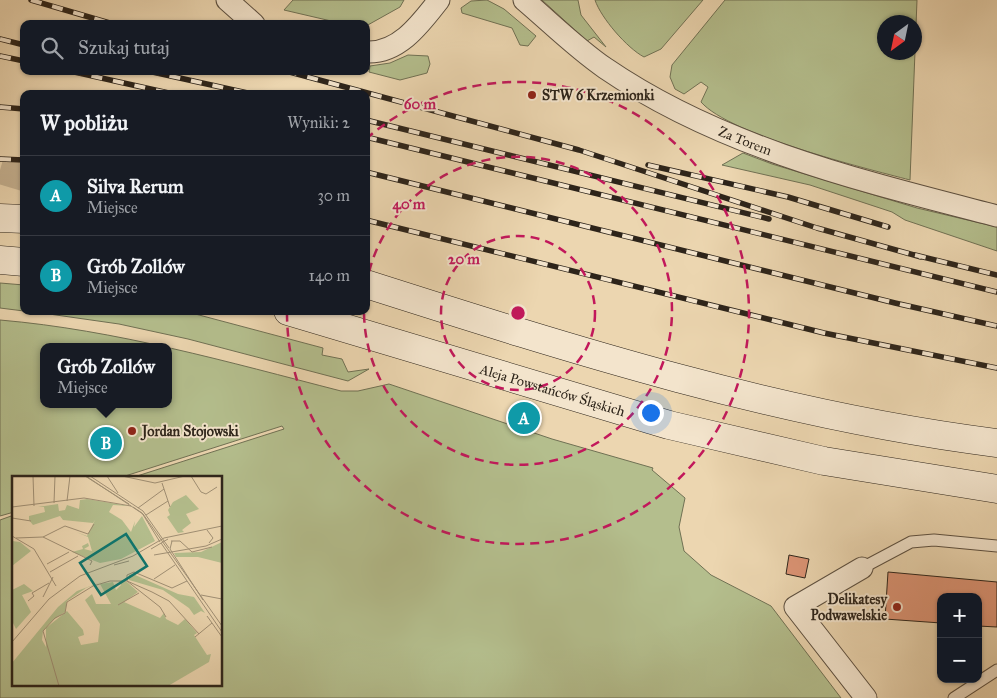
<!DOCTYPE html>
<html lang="pl">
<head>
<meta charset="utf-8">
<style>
  :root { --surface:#171b24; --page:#242831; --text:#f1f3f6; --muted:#9ea1a6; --line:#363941; --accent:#c59692 }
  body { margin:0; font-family:"IM FELL Great Primer",serif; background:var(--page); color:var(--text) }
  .controls { position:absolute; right:15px; bottom:15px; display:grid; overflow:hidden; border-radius:10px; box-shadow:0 1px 4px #0004 }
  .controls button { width:45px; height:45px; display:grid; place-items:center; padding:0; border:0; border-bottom:1px solid var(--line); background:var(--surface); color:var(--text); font:25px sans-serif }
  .compass { position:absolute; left:877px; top:15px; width:45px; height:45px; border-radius:50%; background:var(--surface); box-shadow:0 1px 4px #0004; rotate:213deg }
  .you { position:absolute; left:650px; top:412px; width:18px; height:18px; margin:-12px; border:4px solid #fff; border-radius:50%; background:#1a73e8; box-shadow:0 0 0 8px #1a73e833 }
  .badge { display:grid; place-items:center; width:32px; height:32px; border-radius:50%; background:var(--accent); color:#fff; font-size:16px; font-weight:700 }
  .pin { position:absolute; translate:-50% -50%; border:2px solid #fff; box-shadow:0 1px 5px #0006 }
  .popup { position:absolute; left:40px; top:343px; width:132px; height:65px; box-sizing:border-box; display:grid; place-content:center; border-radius:10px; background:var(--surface); filter:drop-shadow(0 1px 4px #0005); font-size:16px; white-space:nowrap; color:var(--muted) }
  .popup b { font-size:19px; color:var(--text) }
  .popup::after { content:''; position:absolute; left:50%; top:100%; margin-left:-10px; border:10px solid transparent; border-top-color:var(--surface) }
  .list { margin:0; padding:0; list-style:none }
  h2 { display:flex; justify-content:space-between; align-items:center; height:65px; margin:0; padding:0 20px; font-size:21px }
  h2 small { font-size:16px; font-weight:400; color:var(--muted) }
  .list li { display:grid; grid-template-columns:32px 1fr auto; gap:15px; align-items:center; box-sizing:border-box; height:80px; padding:0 20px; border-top:1px solid var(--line) }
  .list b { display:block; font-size:19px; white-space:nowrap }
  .list p { margin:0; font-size:16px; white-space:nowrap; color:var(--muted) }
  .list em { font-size:16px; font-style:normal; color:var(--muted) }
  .icon { flex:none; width:28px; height:28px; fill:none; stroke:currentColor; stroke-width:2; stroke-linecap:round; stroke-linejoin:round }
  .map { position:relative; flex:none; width:997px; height:698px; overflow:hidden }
  .search { position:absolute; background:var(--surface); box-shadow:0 1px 4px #0004; left:20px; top:20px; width:350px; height:55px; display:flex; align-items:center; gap:12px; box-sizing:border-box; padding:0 18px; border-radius:10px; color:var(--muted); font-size:19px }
  .panel { position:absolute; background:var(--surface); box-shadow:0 1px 4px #0004; left:20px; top:90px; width:350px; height:225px; border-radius:10px }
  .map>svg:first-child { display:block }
  .green { fill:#b4be8d; stroke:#707154; fill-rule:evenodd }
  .building { fill:#dd9475; stroke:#2d241a }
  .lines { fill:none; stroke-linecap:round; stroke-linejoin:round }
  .secondary-tunnel { stroke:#c6b292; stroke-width:28; stroke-dasharray:28 14; stroke-linecap:butt }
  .service-casing { stroke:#5d5040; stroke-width:13 }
  .minor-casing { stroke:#5d5040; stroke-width:23 }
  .secondary-casing { stroke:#2d241a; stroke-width:29 }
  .service { stroke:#f3e4cc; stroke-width:11 }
  .minor { stroke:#f3e4cc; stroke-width:21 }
  .secondary { stroke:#f3e4cc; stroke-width:28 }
  .rail-casing { stroke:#2d241a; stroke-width:5.5 }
  .rail { stroke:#f3e4cc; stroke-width:4; stroke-dasharray:11; stroke-linecap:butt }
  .ring { fill:none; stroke:#c2185b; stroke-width:2.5; stroke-dasharray:9 6 }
  .poi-dot { fill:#8f2418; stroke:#f3e4cc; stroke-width:2 }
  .labels { text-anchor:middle; stroke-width:4; stroke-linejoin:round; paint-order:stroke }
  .poi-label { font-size:14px; font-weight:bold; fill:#2d241a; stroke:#f3e4cc; text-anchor:start }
  .street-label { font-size:14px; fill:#2d241a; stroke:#f3e4cc }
  .inset-road { fill:none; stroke:#a08f74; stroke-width:1 }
  .view { fill:#0f766e; fill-opacity:0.15; stroke:#0f766e; stroke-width:2.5 }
  .inset-edge { fill:none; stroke:#2d241a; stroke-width:2.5 }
  .centre { fill:#c2185b; stroke:#f3e4cc; stroke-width:2.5 }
  .ring-label { font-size:15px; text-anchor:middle; font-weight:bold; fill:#c2185b; stroke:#f3e4cc; stroke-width:4; stroke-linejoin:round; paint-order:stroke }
</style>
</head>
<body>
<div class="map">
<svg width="997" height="698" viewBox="0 0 997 698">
  <rect width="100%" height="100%" fill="#ecd6b0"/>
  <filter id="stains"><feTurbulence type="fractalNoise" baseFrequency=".004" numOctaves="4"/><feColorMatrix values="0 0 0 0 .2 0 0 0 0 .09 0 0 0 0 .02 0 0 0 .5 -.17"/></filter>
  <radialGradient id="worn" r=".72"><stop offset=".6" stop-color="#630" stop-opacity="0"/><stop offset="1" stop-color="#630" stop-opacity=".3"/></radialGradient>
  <path class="green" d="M293 0H404L400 7 366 26V24H344L284 10Z
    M487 0 504 9 536 36 528 46 520 45 512 28 462 13 461 8 471 1Z
    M542 0H578L581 15 606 47 594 37 587 41Z
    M595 0H703L661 49 644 57C627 48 601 18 595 0Z
    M725 0H917L910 180C864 168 730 135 701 102L708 87 701 82 684 94 675 89 670 77 672 65ZM884 22H914V52H884Z
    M408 55 428 56 430 64 427 73 400 80 369 72 370 66 390 63Z
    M743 153 772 164 917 208 997 227V251L905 220 892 212 810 185 722 165Z
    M0 283 24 285V311L0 308Z
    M28 311H184L323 348 322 355 342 359 348 372 369 369 348 381 188 339 119 324Z
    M0 320C116 330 228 362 341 391H358L389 384 552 439 653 468 652 470 685 498 679 527 684 551 711 575 771 606 841 698H0V520L14 515V684H221V477H134L284 429 282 426 122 477H14V512L0 516ZM44 347H168V404H44Z"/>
  <path class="building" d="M789 555 809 559 805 578 786 574Z
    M888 572 997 582V627L978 626V597H941V623L885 619Z"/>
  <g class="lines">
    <path class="secondary-tunnel" d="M0 170 24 177"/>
    <defs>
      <path id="service" d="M862 568 911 542 934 540 997 546
        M954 698 997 670"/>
      <g id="minor">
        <path d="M227 0 254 24"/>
        <path id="s1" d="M524 0C551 23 576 48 605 68 722 148 862 181 997 216"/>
        <path d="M366 52C399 54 421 23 439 0"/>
        <path d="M862 568 795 607 866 698"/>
      </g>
      <g id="secondary">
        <path d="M0 218 24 219"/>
        <path d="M0 260 24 262"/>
        <path d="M366 284C573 350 781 416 997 443"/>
        <path id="s2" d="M288 311 669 425 824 461 997 489"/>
      </g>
    </defs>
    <use href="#service" class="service-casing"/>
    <use href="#minor" class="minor-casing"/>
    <use href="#secondary" class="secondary-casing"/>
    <use href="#service" class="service"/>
    <use href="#minor" class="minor"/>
    <use href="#secondary" class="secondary"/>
    <defs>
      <path id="rail" d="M31 0 113 24
        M0 39 24 45
        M0 56 24 61
        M70 71 173 94
        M148 71 252 94
        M286 71 579 150 817 228 921 257
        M0 107 24 109
        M366 120 769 219
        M366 137 997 292
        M0 159 24 160
        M648 165 788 197 888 227
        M366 172 895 303 997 326
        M366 220 824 333 997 368
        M915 255 997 275"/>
    </defs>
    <use href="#rail" class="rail-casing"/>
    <use href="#rail" class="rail"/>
  </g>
  <g class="ring">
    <circle cx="518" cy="313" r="77"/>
    <path d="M366 286A154 154 0 1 1 364 312"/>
    <path d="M366 139A231 231 0 1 1 287 313"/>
  </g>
  <g class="poi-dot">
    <circle cx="532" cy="95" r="5"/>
    <circle cx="132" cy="431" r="5"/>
    <circle cx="897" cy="607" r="5"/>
  </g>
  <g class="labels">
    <g class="poi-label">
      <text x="542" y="100">STW 6 Krzemionki</text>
      <text x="142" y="436">Jordan Stojowski</text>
      <text x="887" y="604" text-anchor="end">Delikatesy<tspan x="887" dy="16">Podwawelskie</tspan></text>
    </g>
    <g class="street-label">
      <text dy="5" stroke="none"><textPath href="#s1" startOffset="264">Za Torem</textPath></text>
      <text dy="5" stroke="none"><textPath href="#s2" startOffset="276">Aleja Powstańców Śląskich</textPath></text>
    </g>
  </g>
  <g transform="translate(12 476)">
    <rect width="210" height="210" fill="#ecd6b0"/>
    <path d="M174 19 187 33 174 38 179 47 170 54 172 56 166 57 155 41 158 39 156 34 161 26ZM75 23 117 30 101 29 97 36 110 44 119 56 123 45 122 51 130 40 143 65 109 83 88 87 60 76 71 73 70 70 76 67 77 70 72 73 80 75 76 61 64 56 75 60 83 44 81 47 51 44 48 40 21 49 17 44V40L33 36 32 31H26L46 28 47 35 53 34 55 29 67 33 68 24ZM0 65 8 66 19 75 0 90ZM210 66V87L186 81H164L162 77 189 76ZM121 98 166 118 182 121 193 137 189 135 182 139 177 132 151 114 117 104V99ZM97 103 74 112 55 125 53 136 41 144 31 155 30 164 34 171V152L55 135 71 154 72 159 66 161 69 169 86 166 88 148 73 124 80 118 84 128H99L88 108 101 106 104 114 109 109 107 105 115 106 126 116 112 126 148 142 152 137 154 143 166 149 173 143 185 157 182 159 195 179 199 178 197 186 156 210H0V187L46 131 65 115ZM12 108 21 115 10 119 19 136 4 153 0 145V114Z" fill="#b4be8d"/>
    <path class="inset-road" d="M21 0 22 30M73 0 117 28M74 0 131 38 210 150M78 0 131 35 157 72M95 0 106 17M110 0 143 7 173 0M179 0 189 16 194 18 205 11M150 7 158 31M55 25 58 0M42 27 43 0M0 31 72 22 119 30M121 31 130 37 148 66M126 32 152 13M134 39 156 25M0 42 19 45M195 54 201 62 197 67M0 60 22 73 44 110M31 61 80 85 78 89M4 62 31 61 53 50 76 58 82 48M159 65H168L180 76 200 71M160 65 158 73 191 124M149 67 210 156M139 73 156 63M142 79 194 70 210 63M35 88 57 76M102 89 117 85M38 96 66 80M142 103 163 89M115 105V99L122 96 160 112 175 105M115 105 148 131 154 141M189 119 210 123M31 121 41 101M16 125 22 120 20 117 37 107M106 129 127 117M195 140 210 161M183 161 200 147M0 166 37 123 68 100 121 80 152 62 210 50M47 210 31 155 43 142 53 137 55 126 81 110 98 105H115L140 116 157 125 187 158"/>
    <path class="view" d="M114 58 135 90 89 119 68 87Z"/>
    <rect width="210" height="210" class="inset-edge"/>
  </g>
  <circle cx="518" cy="313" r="8" class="centre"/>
  <g class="ring-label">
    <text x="420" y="109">60 m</text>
    <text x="409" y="209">40 m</text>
    <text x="464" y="264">20 m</text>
  </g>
  <rect width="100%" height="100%" filter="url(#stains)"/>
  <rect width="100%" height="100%" fill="url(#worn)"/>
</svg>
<div class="controls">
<button>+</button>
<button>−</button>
</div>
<svg class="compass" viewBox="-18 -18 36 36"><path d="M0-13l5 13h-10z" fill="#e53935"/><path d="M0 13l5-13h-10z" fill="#9ea1a6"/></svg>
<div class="you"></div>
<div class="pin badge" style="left:524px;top:418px;background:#0f9aa8">A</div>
<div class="pin badge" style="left:106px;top:443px;background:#0f9aa8">B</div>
<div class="popup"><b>Grób Zollów</b>Miejsce</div>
<div class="search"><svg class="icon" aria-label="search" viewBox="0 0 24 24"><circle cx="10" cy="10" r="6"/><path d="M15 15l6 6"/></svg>Szukaj tutaj</div>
<section class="panel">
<h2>W pobliżu<small>Wyniki: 2</small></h2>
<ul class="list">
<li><span class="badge" style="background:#0f9aa8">A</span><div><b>Silva Rerum</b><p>Miejsce</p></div><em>30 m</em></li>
<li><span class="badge" style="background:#0f9aa8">B</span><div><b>Grób Zollów</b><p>Miejsce</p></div><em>140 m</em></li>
</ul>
</section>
</div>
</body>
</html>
